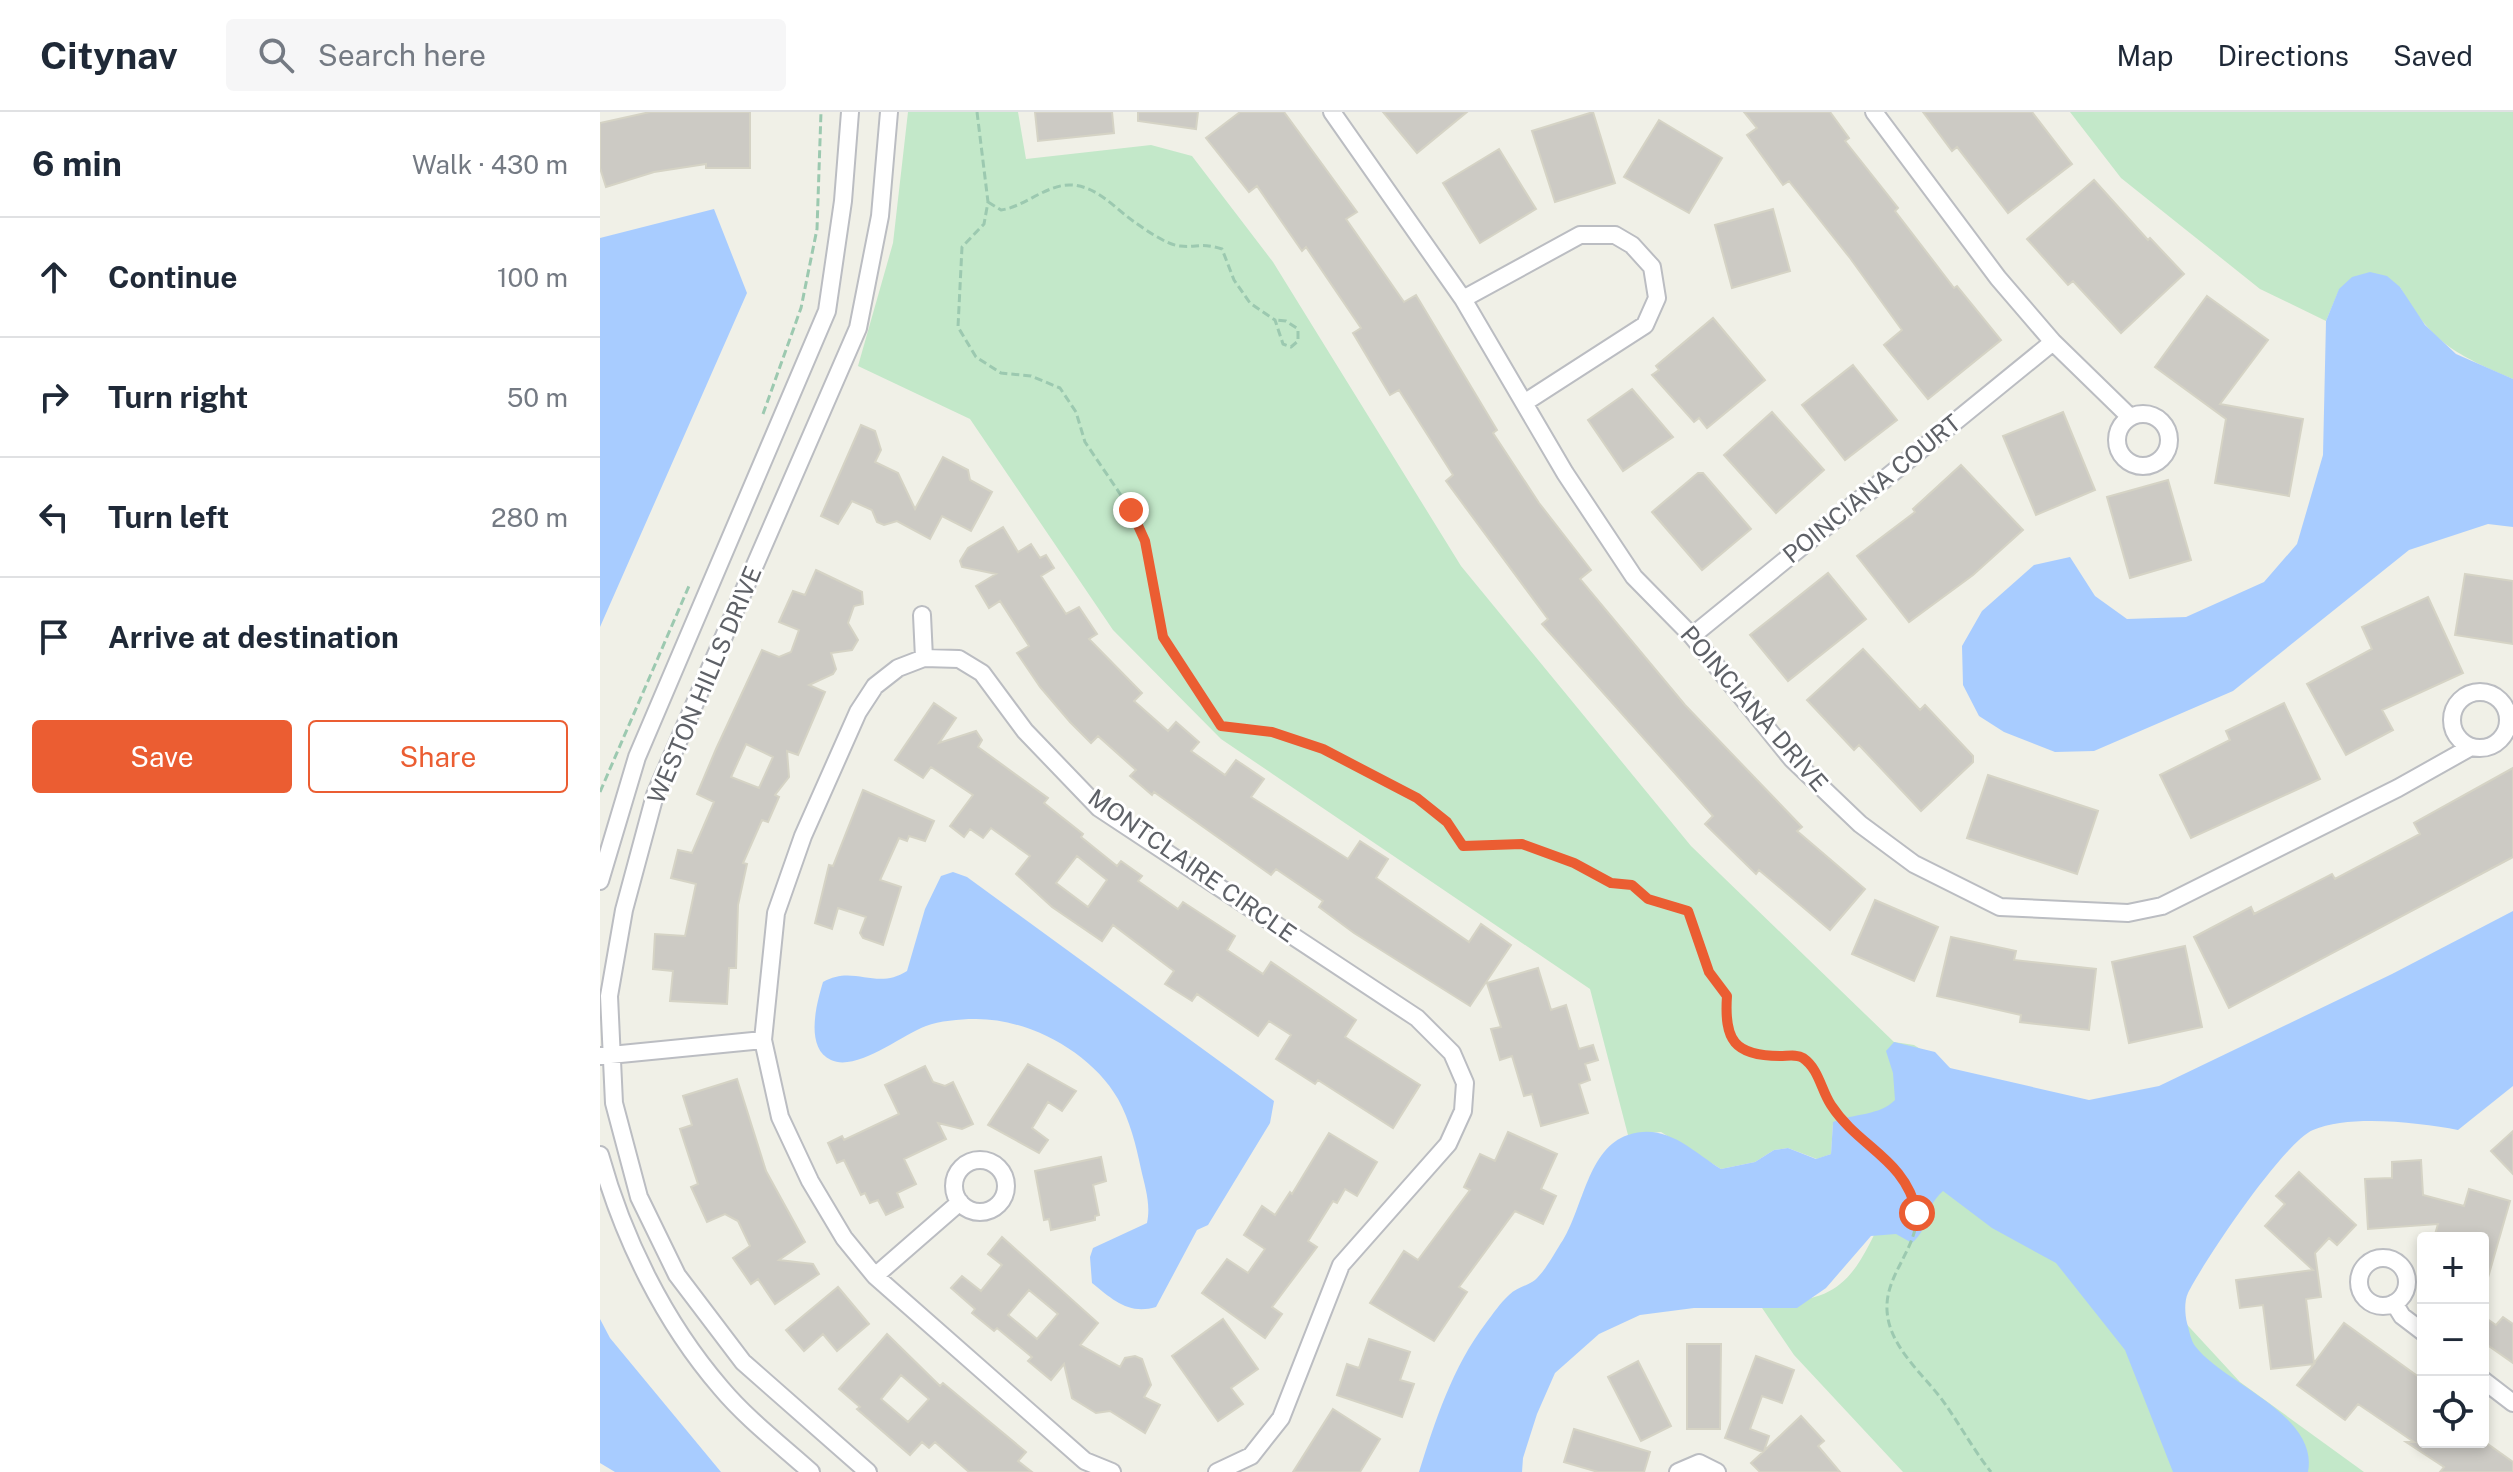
<!DOCTYPE html>
<html lang="en">
<head>
<meta charset="utf-8">
<style>
  :root { --surface:#fff; --page:#f6f6f7; --text:#1f2937; --muted:#747a83; --line:#e0e1e3; --accent:#eb5d32 }
  body { margin:0; font-family:"Public Sans",sans-serif; background:var(--page); color:var(--text) }
  .controls { position:absolute; right:24px; bottom:24px; display:grid; overflow:hidden; border-radius:8px; box-shadow:0 4px 12px #0003 }
  .controls button { width:72px; height:72px; display:grid; place-items:center; padding:0; border:0; border-bottom:2px solid var(--line); background:var(--surface); color:var(--text); font:40px sans-serif }
  .stop { position:absolute; width:24px; height:24px; margin:-18px; border:6px solid #eb5d32; border-radius:50%; background:#fff }
  .stop.end { background:#eb5d32; border-color:#fff; box-shadow:0 2px 8px #0008 }
  .list { margin:0; padding:0; list-style:none }
  h2 { display:flex; justify-content:space-between; align-items:center; height:104px; margin:0; padding:0 32px; font-size:34px }
  h2 small { font-size:26px; font-weight:400; color:var(--muted) }
  .list li { display:grid; grid-template-columns:52px 1fr auto; gap:24px; align-items:center; box-sizing:border-box; height:120px; padding:0 32px; border-top:2px solid var(--line) }
  .list b { display:block; font-size:30px; white-space:nowrap }
  .list em { font-size:26px; font-style:normal; color:var(--muted) }
  .actions { display:flex; gap:16px; padding:24px 32px }
  .actions a { flex:1; padding:18px 0; border:2px solid var(--accent); border-radius:8px; text-align:center; font-size:28px; color:var(--accent) }
  .actions .main { background:var(--accent); color:#fff }
  .icon { flex:none; width:44px; height:44px; fill:none; stroke:currentColor; stroke-width:2; stroke-linecap:round; stroke-linejoin:round }
  .map { position:relative; flex:none; width:1913px; height:1360px; overflow:hidden }
  header { display:flex; align-items:center; gap:48px; box-sizing:border-box; height:112px; padding:0 40px; background:var(--surface); border-bottom:2px solid var(--line) }
  header strong { font-size:38px }
  nav { display:flex; gap:44px; margin-inline-start:auto; font-size:28px }
  .search { width:560px; height:72px; background:var(--page); display:flex; align-items:center; gap:20px; box-sizing:border-box; padding:0 28px; border-radius:8px; color:var(--muted); font-size:30px }
  main { display:flex }
  aside { flex:1; background:var(--surface) }
  .map>svg:first-child { display:block }
  .green { fill:#c3e8c9 }
  .water { fill:#a8ccff }
  .building { fill:#cccac4; stroke:#d5d3c5; stroke-width:2; fill-rule:evenodd }
  .lines { fill:none; stroke-linecap:round; stroke-linejoin:round }
  .minor-casing { stroke:#bbbdc2; stroke-width:20 }
  .path { stroke:#9cc9b0; stroke-width:3; stroke-dasharray:8 4; stroke-linecap:butt }
  .minor { stroke:#fff; stroke-width:16 }
  .route { stroke:#eb5d32; stroke-width:10 }
  .labels { text-anchor:middle; stroke-width:6; stroke-linejoin:round; paint-order:stroke }
  .street-label { font-size:24px; fill:#5e6167; stroke:#fff }
</style>
</head>
<body>
<header>
<strong>Citynav</strong>
<div class="search"><svg class="icon" aria-label="search" viewBox="0 0 24 24"><circle cx="10" cy="10" r="6"/><path d="M15 15l6 6"/></svg>Search here</div>
<nav><a>Map</a><a>Directions</a><a>Saved</a></nav>
</header>
<main>
<aside>
<h2>6 min<small>Walk · 430 m</small></h2>
<ul class="list">
<li><svg class="icon" aria-label="ahead" viewBox="0 0 24 24"><path d="M12 20V5M6 11l6-6 6 6"/></svg><div><b>Continue</b></div><em>100 m</em></li>
<li><svg class="icon" aria-label="right" viewBox="0 0 24 24"><path d="M7 20v-9h11M14 6l5 5-5 5"/></svg><div><b>Turn right</b></div><em>50 m</em></li>
<li><svg class="icon" aria-label="left" viewBox="0 0 24 24"><path d="M17 20v-9H6M10 6l-5 5 5 5"/></svg><div><b>Turn left</b></div><em>280 m</em></li>
<li><svg class="icon" aria-label="arrive" viewBox="0 0 24 24"><path d="M6 21V4h12l-3 4 3 4H6"/></svg><div><b>Arrive at destination</b></div></li>
</ul>
<div class="actions"><a class="main">Save</a><a>Share</a></div>
</aside>
<div class="map">
<svg width="1913" height="1360" viewBox="0 0 1913 1360">
  <rect width="100%" height="100%" fill="#f0f0e7"/>
  <path class="green" d="M308 0H418L426 47 551 33 592 44 673 150 861 454 1091 734 1294 930 1314 933 1350 956 1640 1270 1764 1360H1303L1194 1243 1158 1190C1241 1193 1254 1168 1286 1097L1233 1011 1231 1042 1217 1047 1188 1036 1174 1038 1155 1050 1121 1057 1061 1020 1028 1023 990 877 621 627 513 518 370 307 258 254 293 131Z
    M1470 0H1913V267C1857 243 1831 231 1800 175L1739 178 1726 209 1660 177 1521 66Z"/>
  <path class="water" d="M114 97 147 181 0 515V126Z
    M1770 160 1787 164 1800 175 1825 213 1856 242 1913 267V415L1888 412 1809 438 1633 579 1494 639 1455 640 1404 620 1379 604 1363 573 1362 534 1382 499 1434 453 1470 445 1495 484 1527 507 1586 505 1664 470 1697 432 1723 343 1726 209 1739 177 1752 165Z
    M353 760 367 765 674 989 670 1011 608 1113 597 1118 556 1195C529 1203 513 1188 492 1171L490 1145 493 1136 547 1111C551 1092 545 1075 541 1057 536 1033 530 1009 518 987 491 940 428 906 374 907 360 907 339 909 326 914 300 924 256 960 231 948 204 936 217 890 223 870 254 852 276 879 307 859L325 797 341 764Z
    M1913 799V974L1858 1018C1820 1011 1751 1002 1713 1018 1683 1031 1604 1149 1588 1181 1584 1189 1585 1203 1587 1211 1589 1218 1591 1229 1595 1234 1624 1272 1719 1302 1708 1360H1573L1525 1238 1456 1151 1392 1116 1343 1079C1322 1098 1332 1113 1312 1131L1296 1122 1271 1124 1226 1176 1197 1196H1094L1040 1203 999 1222 955 1261 937 1302 923 1346 922 1360H819C835 1309 853 1254 886 1211 893 1202 900 1191 909 1183 916 1176 927 1174 935 1168 946 1158 955 1140 963 1128 983 1096 988 1036 1028 1023 1066 1010 1092 1039 1121 1057L1155 1050 1174 1038 1188 1036 1216 1047 1231 1042 1233 1010C1255 1001 1279 1004 1295 988L1293 961 1286 939 1294 930 1335 940 1350 956 1489 988 1559 974 1792 862Z
    M0 1207 10 1226 121 1360H15L0 1351Z"/>
  <path class="building" d="M50 0H150V56H106V52L54 60 6 75 0 56V11Z
    M435 0H512L514 21 438 29Z
    M538 0H598L596 17 538 9Z
    M640 0H684L757 100 746 107 804 190 816 183 897 318 893 321 939 391 991 458 980 467 1085 593 1202 715 1197 719 1265 777 1230 818 1159 758 1156 762 1105 712 1113 704 942 512 948 507 846 369 853 363 799 278 790 283 753 221 761 216 706 135 702 139 657 74 649 80 606 26Z
    M783 0H867L817 41Z
    M993 0 1015 71 955 90 932 19Z
    M1144 0H1230L1249 26 1245 29 1298 96 1295 99 1354 176 1357 174 1401 228 1328 287 1284 233 1302 218 1250 146 1189 69 1183 73 1147 23 1157 16Z
    M1323 0H1432L1472 52 1408 101 1357 35 1352 39Z
    M1059 8 1122 46 1089 101 1024 65Z
    M899 37 936 97 880 131 843 71Z
    M1494 68 1548 128 1550 126 1584 162 1521 221 1473 169 1468 173 1427 127Z
    M1173 97 1190 159 1132 176 1115 113Z
    M1607 184 1668 228 1620 292 1703 307 1689 384 1615 371 1626 307 1555 255Z
    M1113 206 1165 268 1107 316 1099 306 1094 310 1052 263 1059 258 1056 254Z
    M1253 253 1297 308 1245 348 1202 293Z
    M1032 277 1073 325 1023 359 988 308Z
    M1172 300 1224 358 1176 401 1124 343Z
    M1463 300 1495 378 1436 403 1403 324Z
    M261 313 275 319 281 338 275 350 298 361 315 397 343 345 368 358 370 368 392 380 371 419 342 404 330 427 297 409 284 413 277 410 272 398 252 389 238 412 221 404Z
    M1361 353 1423 418 1373 463 1309 510 1257 444 1315 400 1313 397Z
    M1098 361H1103L1151 417 1102 458 1052 400Z
    M1568 368 1591 448 1530 466 1507 385Z
    M403 415 418 440 431 432 440 446 446 443 454 456 441 464 466 502 479 495 497 522 489 527 542 581 534 589 568 619 576 610 599 630 591 639 625 663 636 648 664 667 651 685 748 747 760 729 788 747 776 766 869 830 881 812 911 833 870 894 754 821 719 795 723 789 676 757 671 763 554 680 552 683 530 664 536 658 498 624 491 631 470 610 440 575 417 541 429 534 400 489 389 496 376 474 396 462 362 455 360 449 368 436Z
    M216 458 262 480 263 492 254 494 248 511 258 528 252 538 231 541 236 557 233 562 209 573 225 580 198 643 187 639 189 665 175 683 179 685 168 710 162 708 143 751 147 752 138 793 136 856H129L127 892 70 889 73 859 53 857 55 822 85 824 96 772 71 766 78 738 92 741 114 690 97 682 116 637 162 538 179 545 191 540 199 518 179 510 193 479 205 483ZM146 632 173 645 159 676 131 665Z
    M1228 461 1266 507 1188 569 1150 523Z
    M1865 462 1913 469V532L1855 523Z
    M1828 485 1863 561 1782 598 1793 618 1746 643 1707 572 1772 537 1762 515Z
    M1263 537 1320 598 1325 593 1373 644V650L1321 699 1259 633 1254 638 1207 588Z
    M334 591 356 606 339 631 376 619 382 628 378 635 448 686 444 691 483 722 481 725 517 754 521 749 542 764 538 769 578 797 583 790 635 824 627 838 663 862 671 850 756 908 745 925 820 973 793 1016 718 968 715 972 676 947 691 923 669 909 658 924 597 882 592 889 565 872 574 859 513 813 502 829 452 795 416 762 430 744 391 716 383 726 370 717 364 725 350 714 373 683 331 655 323 666 295 648ZM477 744 507 768 488 795 456 771Z
    M1684 591 1720 667 1591 726 1560 663 1630 628 1626 619Z
    M1913 656V745L1629 896 1594 825 1651 795 1654 802 1732 762 1735 767 1820 722 1814 711Z
    M1388 663 1498 699 1477 762 1367 726Z
    M263 678 334 709 325 729 309 724 307 729 299 726 280 768 301 775 283 833 263 826 260 821 266 805 238 796 232 817 215 811 229 753 233 754Z
    M1275 788 1338 815 1314 869 1252 842Z
    M1351 825 1416 839 1414 848 1496 857 1489 918 1420 910 1421 903 1337 884Z
    M1585 834 1602 915 1529 931 1512 850Z
    M938 856 951 898 966 893 979 937 993 933 998 948 985 952 990 968 979 972 988 1001 941 1014 932 982 924 984 912 944 900 948 891 917 901 915 887 871Z
    M428 952 476 979 462 999 448 990 432 1016 448 1028 439 1041 388 1013Z
    M325 954 333 970 345 974 353 970 373 1012 362 1017 338 1011 346 1027 304 1047 316 1072 297 1081 303 1095 286 1103 278 1088 270 1091 265 1081 261 1083 244 1048 237 1051 228 1031 242 1024 244 1028 299 1002 285 973Z
    M137 967 166 1059 205 1130 179 1148 213 1152 219 1162 175 1192 158 1167 151 1172 133 1146 150 1134 138 1109 125 1102 107 1110 91 1075 98 1072 80 1017 92 1013 83 984Z
    M1913 1019V1062L1891 1039Z
    M908 1020 957 1042 941 1077 956 1084 943 1112 915 1099 859 1175 867 1180 834 1229 770 1191 804 1139 818 1148 870 1078 864 1075 880 1042 895 1049Z
    M729 1021 777 1050 757 1084 745 1077 737 1091 733 1089 708 1129 717 1135 672 1195 682 1202 665 1226 602 1181 627 1147 648 1161 665 1137 644 1123 662 1094 675 1103 690 1080 692 1082Z
    M501 1045 506 1069 493 1073 499 1103 495 1104V1108L451 1118 449 1107 444 1108 435 1059Z
    M1821 1048 1823 1083 1864 1094 1869 1077 1910 1089 1887 1169 1883 1168V1126H1834L1838 1112 1768 1117 1765 1067 1792 1066V1050Z
    M1699 1060 1756 1113 1737 1133 1729 1126 1715 1141 1721 1185 1706 1187 1714 1251 1744 1211 1823 1268V1330H1885L1913 1350V1360H1840L1844 1355 1806 1330H1814L1758 1292 1745 1308 1697 1273 1714 1252 1671 1257 1663 1193 1640 1196 1636 1168 1713 1158 1665 1114 1685 1092 1676 1084Z
    M402 1125 498 1211 480 1233 520 1255 525 1246 535 1244 542 1247 551 1273 544 1285 560 1293 545 1321 510 1299 496 1301 472 1286 464 1252 451 1268 428 1249 432 1245 397 1216 394 1219 372 1201 375 1197 351 1176 362 1164 381 1179 402 1153 388 1142ZM429 1178 458 1202 437 1227 408 1203Z
    M238 1175 269 1212 237 1239 223 1222 204 1239 186 1218Z
    M1883 1204 1896 1213 1903 1205 1913 1212V1251L1883 1230Z
    M623 1207 658 1257 631 1276 643 1292 618 1309 572 1244Z
    M287 1222 340 1274 343 1271 426 1340 418 1349 432 1360H369L335 1330 329 1336 322 1330 310 1343 257 1297 260 1295 239 1277ZM301 1263 329 1287 308 1310 281 1287Z
    M769 1227 810 1240 800 1268 814 1272 802 1305 737 1283 747 1252 759 1256Z
    M1087 1232H1121L1120 1317H1087Z
    M1156 1244 1194 1258 1182 1291 1162 1284 1150 1317 1169 1324 1164 1339 1201 1304 1224 1329 1218 1334 1240 1360H1160L1151 1351 1163 1340 1125 1326Z
    M1038 1249 1071 1314 1041 1329 1008 1265Z
    M733 1297 780 1327 760 1360H693Z
    M974 1317 1050 1340 1044 1360H998L964 1350Z"/>
  <g class="lines">
    <defs>
      <path id="minor" d="M732 0 863 187 965 361 1034 465 1092 524 1192 647 1260 712 1314 752 1400 795 1528 801 1562 794 1798 676 1871 635
        M1274 0 1398 166 1453 230 1530 305
        M863 187 980 123H1015L1032 133 1052 155 1057 186 1045 213 924 291
        M1517 328a26 26 0 1 1 52 0a26 26 0 1 1-52 0Z
        M322 503 324 546
        M1092 524 1453 230
        M1852 608a28 28 0 1 1 56 0a28 28 0 1 1-56 0Z
        M0 769 37 645 227 199 243 89 250 0
        M0 944 163 928
        M0 1043C23 1126 64 1210 121 1276 147 1307 181 1333 211 1360
        M354 1074a26 26 0 1 1 52 0a26 26 0 1 1-52 0Z
        M1759 1170a24 24 0 1 1 48 0a24 24 0 1 1-48 0Z
        M275 1164 360 1090
        M1794 1191 1802 1204 1823 1220
        M1883 1268 1913 1291
        M268 1360 143 1250 77 1163 39 1085 14 991 9 884 24 798 55 683 258 216 280 104 289 0
        M512 1360 485 1349 275 1164 244 1126 210 1069 180 1005 163 928 176 801 203 724 258 600 275 574 298 556 324 546 359 547 382 561 425 619 499 696 817 906 852 941 865 971 863 999 848 1032 741 1153 681 1306 651 1344 617 1360
        M1078 1360 1099 1351 1117 1360"/>
    </defs>
    <use href="#minor" class="minor-casing"/>
    <path class="path" d="M377 0 388 90 384 112 362 135 358 215 376 245 401 261 431 264 460 276 476 300 485 330 531 398 545 429 563 525 621 614 672 620 723 637 817 686 847 710 863 734 922 732 974 751 1011 771 1032 773 1048 787 1088 799C1093 819 1099 838 1107 857 1112 866 1120 872 1125 881 1132 894 1123 914 1132 929 1146 953 1179 937 1200 944 1218 950 1222 980 1232 994 1253 1025 1295 1044 1310 1077 1333 1123 1289 1152 1287 1192 1285 1230 1319 1258 1340 1285 1358 1309 1372 1336 1391 1360
      M388 90 401 98C424 95 447 72 471 73 498 74 515 97 536 111 546 118 567 133 580 134 598 136 599 130 622 137L634 168 650 191 675 208 683 232 691 235 698 229V217L686 209 675 208
      M163 302 201 196 217 117 221 0
      M0 680 89 474"/>
    <use href="#minor" class="minor"/>
  </g>
  <g class="lines">
    <path class="route" d="M531 398 545 429 563 525 621 614 672 620 723 637 817 686 847 710 863 734 922 732 974 751 1011 771 1032 773 1048 787 1088 799 1109 860 1127 884C1124 928 1134 944 1180 944 1188 944 1197 942 1203 946 1219 957 1221 978 1231 993 1259 1036 1305 1046 1317 1101"/>
  </g>
  <g class="labels">
    <g class="street-label">
      <text transform="translate(1272 377) rotate(-39)" y="8">POINCIANA COURT</text>
      <text transform="translate(105 573) rotate(-67)" y="8">WESTON HILLS DRIVE</text>
      <text transform="translate(1154 597) rotate(49)" y="8">POINCIANA DRIVE</text>
      <text transform="translate(592 754) rotate(35)" y="8">MONTCLAIRE CIRCLE</text>
    </g>
  </g>
</svg>
<div class="controls">
<button>+</button>
<button>−</button>
<button><svg class="icon" aria-label="locate" viewBox="0 0 24 24"><circle cx="12" cy="12" r="6"/><path d="M12 2v4M12 18v4M2 12h4M18 12h4"/></svg></button>
</div>
<div class="stop" style="left:1317px;top:1101px"></div>
<div class="stop end" style="left:531px;top:398px"></div>
</div>
</main>
</body>
</html>
